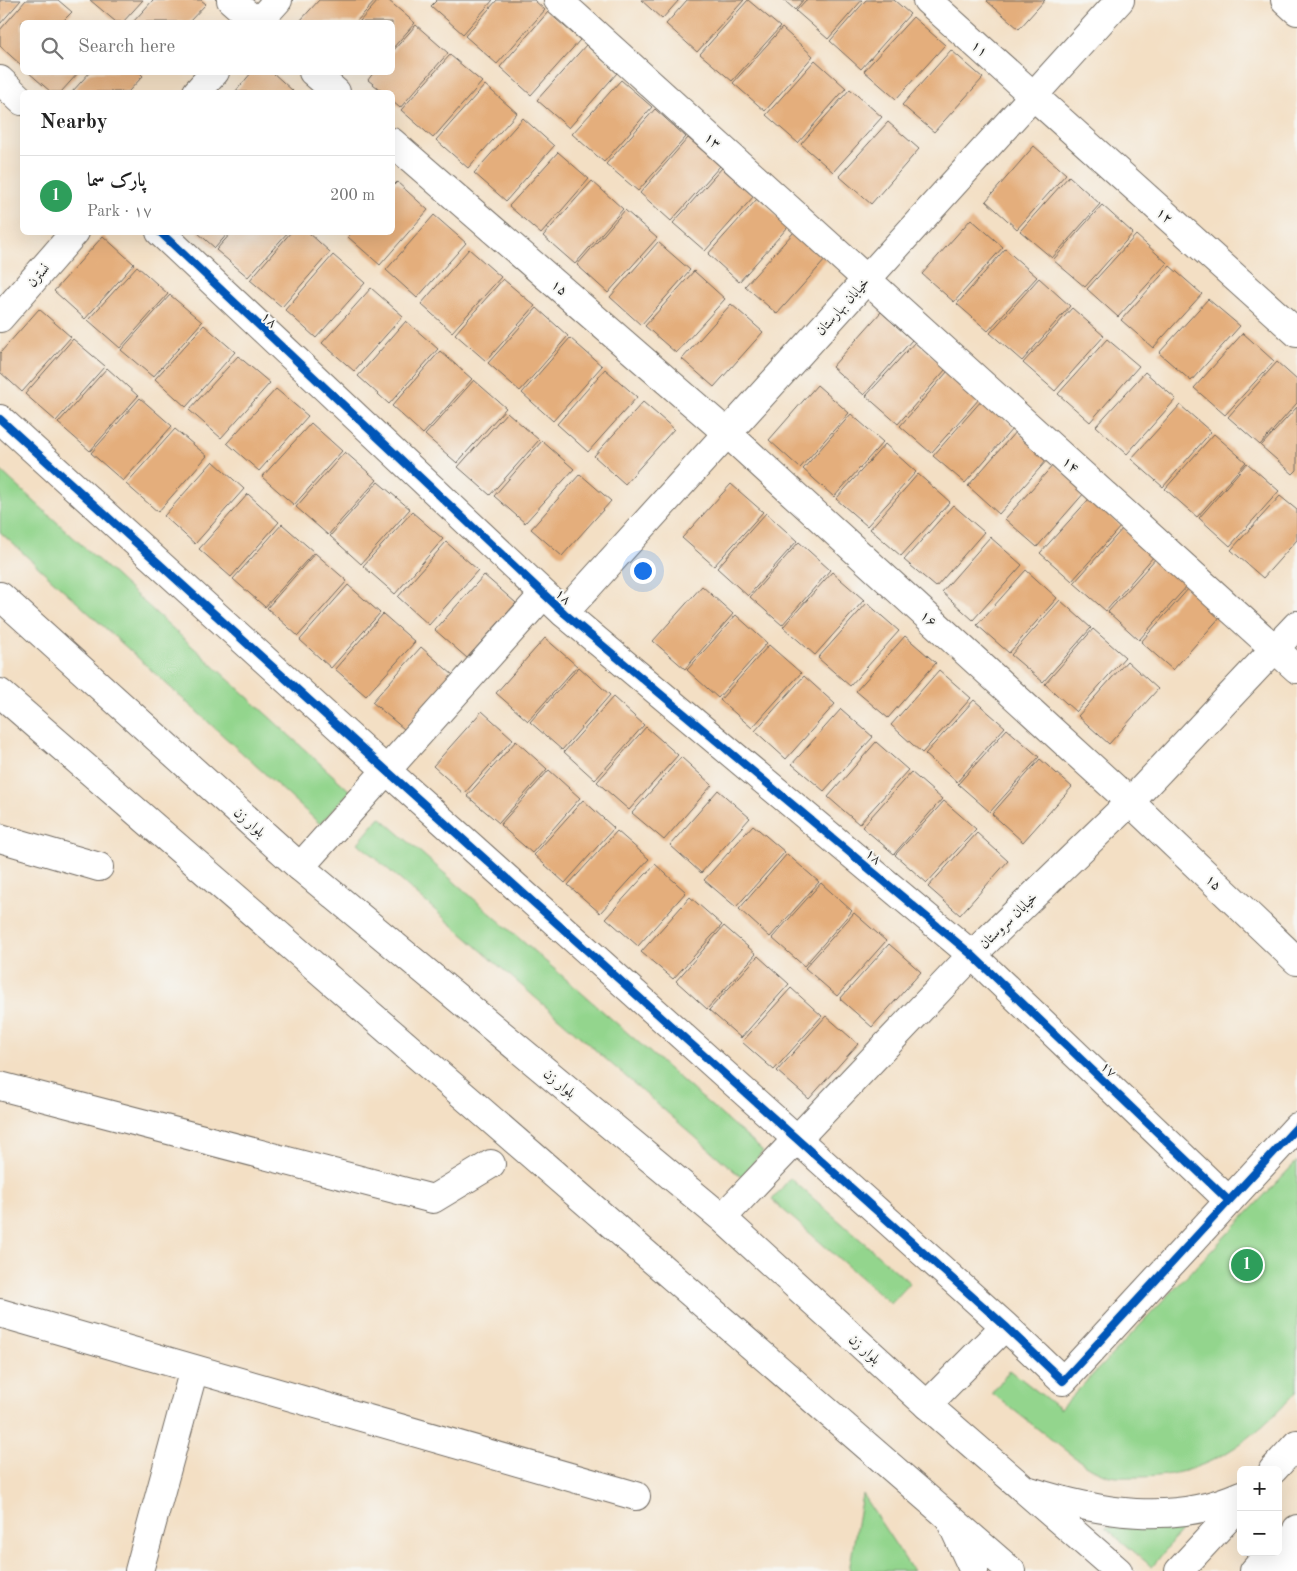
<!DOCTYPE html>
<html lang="en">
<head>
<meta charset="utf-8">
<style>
  :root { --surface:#fff; --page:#f2f2f2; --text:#222; --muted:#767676; --line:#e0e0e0; --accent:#1a73e8 }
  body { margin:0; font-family:"Old Standard TT",Amiri,serif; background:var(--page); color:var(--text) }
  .controls { position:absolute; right:15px; bottom:15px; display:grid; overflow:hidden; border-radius:8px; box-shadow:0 5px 20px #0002 }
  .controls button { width:45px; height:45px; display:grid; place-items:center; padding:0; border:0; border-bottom:1px solid var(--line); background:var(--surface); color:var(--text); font:25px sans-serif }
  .you { position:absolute; left:642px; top:570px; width:18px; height:18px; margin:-12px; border:4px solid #fff; border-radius:50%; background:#1a73e8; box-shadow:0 0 0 8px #1a73e833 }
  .badge { display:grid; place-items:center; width:32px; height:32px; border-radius:50%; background:var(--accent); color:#fff; font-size:16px; font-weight:700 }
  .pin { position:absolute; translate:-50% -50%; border:2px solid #fff; box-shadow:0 1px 5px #0006 }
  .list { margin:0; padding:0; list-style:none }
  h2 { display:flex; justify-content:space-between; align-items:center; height:65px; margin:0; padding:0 20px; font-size:21px }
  h2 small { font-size:16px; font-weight:400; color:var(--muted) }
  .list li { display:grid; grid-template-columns:32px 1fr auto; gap:15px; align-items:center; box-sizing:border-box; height:80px; padding:0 20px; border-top:1px solid var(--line) }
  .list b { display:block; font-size:19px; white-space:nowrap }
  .list p { margin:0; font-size:16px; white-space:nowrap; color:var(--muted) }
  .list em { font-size:16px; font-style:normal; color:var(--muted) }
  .icon { flex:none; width:28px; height:28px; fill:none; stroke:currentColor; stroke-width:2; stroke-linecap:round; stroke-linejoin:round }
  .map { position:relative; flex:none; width:1297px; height:1571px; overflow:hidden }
  .search { position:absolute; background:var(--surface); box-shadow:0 5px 20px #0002; left:20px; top:20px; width:375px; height:55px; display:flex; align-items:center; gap:12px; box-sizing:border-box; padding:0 18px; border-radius:8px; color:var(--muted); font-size:19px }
  .panel { position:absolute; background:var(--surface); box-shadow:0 5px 20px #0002; left:20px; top:90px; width:375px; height:145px; border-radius:8px }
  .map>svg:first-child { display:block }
  .green { fill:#93d58d; stroke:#5f805c }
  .building { fill:#e4ae7c }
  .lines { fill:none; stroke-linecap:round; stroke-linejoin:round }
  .street-casing { stroke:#716a61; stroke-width:30 }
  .secondary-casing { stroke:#716a61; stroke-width:30 }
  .street { stroke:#fff; stroke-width:28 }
  .secondary { stroke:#fff; stroke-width:28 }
  .cycleway-casing { stroke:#f6f6f2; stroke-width:11 }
  .cycleway { stroke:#0057b8; stroke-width:8 }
  .labels { text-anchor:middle; stroke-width:4; stroke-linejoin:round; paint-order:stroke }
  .street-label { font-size:14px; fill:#2b2b2b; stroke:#f6f6f2 }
</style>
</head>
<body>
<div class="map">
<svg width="1297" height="1571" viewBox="0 0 1297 1571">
  <rect width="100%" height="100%" fill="#f6f6f2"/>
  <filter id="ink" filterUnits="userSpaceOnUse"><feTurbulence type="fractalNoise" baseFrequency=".02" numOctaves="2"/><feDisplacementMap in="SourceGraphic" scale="10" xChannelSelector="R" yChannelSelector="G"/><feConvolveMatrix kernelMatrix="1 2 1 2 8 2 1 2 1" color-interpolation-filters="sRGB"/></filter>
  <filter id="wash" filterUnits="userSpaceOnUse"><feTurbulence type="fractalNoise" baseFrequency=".0096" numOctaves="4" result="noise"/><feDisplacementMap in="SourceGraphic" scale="20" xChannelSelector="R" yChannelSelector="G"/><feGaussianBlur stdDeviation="1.12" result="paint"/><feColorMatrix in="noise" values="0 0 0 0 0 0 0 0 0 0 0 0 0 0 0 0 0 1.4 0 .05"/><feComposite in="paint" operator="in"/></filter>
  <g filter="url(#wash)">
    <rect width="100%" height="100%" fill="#f3dfc4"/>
    <path class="green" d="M0 470 350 791 320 824 0 532Z
      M380 817 763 1151 741 1177 358 843Z
      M1297 1161V1391C1253 1441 1205 1478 1136 1477 1127 1477 1114 1478 1106 1475 1085 1467 1069 1453 1052 1440 1032 1424 1012 1409 992 1393L1010 1370 1060 1409Z
      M790 1178 910 1283 891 1304 772 1200Z
      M862 1494 913 1571H849Z
      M1105 1527H1184L1152 1567Z"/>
    <g id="blocks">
      <path class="building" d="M0 0H21L0 24Z
        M26 0H58L72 12 62 22H22V66L0 46V30Z
        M90 0H143L123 22H116Z
        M153 0H201L206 4 189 22H133Z
        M319 0H376L356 22H302L300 21Z
        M379 0H388L415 23 392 49V22H359Z
        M437 0H493L463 34 431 6Z
        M497 0H534L545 10 497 64 465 36Z
        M641 0H679L662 19Z
        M687 0H744L697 52 666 24Z
        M748 0 780 27 732 81 700 54Z
        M784 0H803L795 10Z
        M806 0H862L828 39 796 11Z
        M866 0H894L910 14 861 69 830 41Z
        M988 0H1045L1019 29 987 1Z
        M548 12 580 40 531 95 500 67Z
        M913 17 945 45 896 99 864 71Z
        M416 25 448 53 400 108 392 101V92H383L368 80 374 72H392V52Z
        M782 28 813 56 765 111 733 83Z
        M586 45 617 73 569 128 537 100Z
        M951 50 983 78 934 132 902 105Z
        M450 55 482 82 433 138 401 110Z
        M815 60 846 88 798 143 766 115Z
        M28 72H79L61 92H51Z
        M90 72H139L143 76 128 92H72Z
        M252 72H272L293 91 291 92H235Z
        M621 80 652 107 604 162 572 134Z
        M485 85 517 113 468 168 436 140Z
        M850 89 882 117 833 172 801 144Z
        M655 109 686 137 638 191 606 164Z
        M523 118 554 146 506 201 474 173Z
        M888 122 919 149 871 204 839 176Z
        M688 138 720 166 671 221 640 193Z
        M1034 146 1066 174 1017 229 986 201Z
        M558 152 589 179 541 234 509 206Z
        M722 168 754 196 705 251 673 223Z
        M1069 176 1100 204 1052 258 1020 231Z
        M592 181 623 209 575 264 543 236Z
        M397 182 428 210 380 265 348 237 352 232H392V187Z
        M757 199 788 227 739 282 708 254Z
        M1102 205 1133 233 1085 287 1053 260Z
        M625 210 657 238 608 293 577 265Z
        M434 215 466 243 417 298 386 270Z
        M971 219 1003 247 954 302 922 274Z
        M197 232H229L215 248Z
        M232 232H288L248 277 216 250Z
        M291 232H308L330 252 282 307 250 280Z
        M794 232 826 259 777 314 745 286Z
        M1136 235 1167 263 1118 317 1087 289Z
        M103 236 134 264 85 319 54 291Z
        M658 242 690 270 641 325 610 297Z
        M469 249 501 277 452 332 421 304Z
        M1005 249 1037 277 988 331 957 304Z
        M333 255 365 283 316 338 285 310Z
        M137 266 168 294 120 348 88 320Z
        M1170 266 1202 294 1153 348 1121 320Z
        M694 271 725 299 676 353 645 326Z
        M1039 278 1070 306 1022 361 990 333Z
        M503 279 535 306 486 361 455 334Z
        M371 288 403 316 354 371 322 343Z
        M170 295 202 322 153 377 121 350Z
        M1208 299 1240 326 1191 381 1159 353Z
        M731 304 763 332 714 387 682 359Z
        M537 308 568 336 520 391 488 363Z
        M1072 308 1104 336 1055 391 1023 363Z
        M39 309 71 337 22 392 0 372V353Z
        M881 312 912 340 864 395 832 367Z
        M406 321 438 349 389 404 358 376Z
        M204 325 235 352 186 407 155 379Z
        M1243 333 1274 361 1225 415 1194 388Z
        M570 338 602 366 553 421 522 393Z
        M73 339 105 366 56 421 25 394Z
        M1107 339 1139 366 1090 422 1058 394Z
        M915 342 946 369 898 424 866 396Z
        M440 351 472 379 423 434 392 406Z
        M238 356 270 383 221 438 189 410Z
        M1277 362 1297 380V403L1260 445 1228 417Z
        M107 368 138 396 90 451 58 423Z
        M605 369 637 397 588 452 557 424Z
        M948 371 980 398 931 453 900 426Z
        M1145 372 1176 399 1127 454 1096 426Z
        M474 380 506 408 457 463 425 435Z
        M817 385 849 413 800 468 769 440Z
        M276 389 308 416 259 471 227 443Z
        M140 398 172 426 123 481 91 453Z
        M982 400 1013 428 965 483 933 456Z
        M643 402 674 429 625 484 594 456Z
        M1180 405 1211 432 1163 487 1131 459Z
        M1297 407V470L1293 474 1261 446Z
        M507 412 539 440 490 495 458 467Z
        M851 414 883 442 834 497 803 469Z
        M311 423 342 451 294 505 262 477Z
        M175 429 207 456 158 512 126 484Z
        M1016 431 1048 459 999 514 968 486Z
        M1214 434 1246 462 1197 517 1165 489Z
        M542 441 574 469 525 523 494 496Z
        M885 444 916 472 867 526 836 499Z
        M345 452 377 480 328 535 296 507Z
        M213 461 244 489 195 544 164 516Z
        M1247 463 1279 491 1230 546 1199 518Z
        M1054 464 1085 492 1037 547 1005 519Z
        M580 474 611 501 562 556 531 529Z
        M918 474 950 502 901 556 870 529Z
        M378 482 410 509 361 564 330 536Z
        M731 484 763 512 714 566 682 538Z
        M248 494 279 522 231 577 199 549Z
        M1280 496 1297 510V540L1263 578 1231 550Z
        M1089 499 1121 526 1072 581 1040 553Z
        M953 505 984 532 936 587 904 560Z
        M412 512 443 539 395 594 363 566Z
        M766 513 797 541 748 596 717 568Z
        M282 524 314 552 265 607 233 579Z
        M1123 528 1154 556 1106 611 1074 583Z
        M990 537 1022 565 973 620 942 592Z
        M446 542 478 570 429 625 398 597Z
        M799 542 830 570 782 625 750 597Z
        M315 553 347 581 298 636 267 608Z
        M1157 557 1188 585 1139 640 1108 612Z
        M1026 570 1057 598 1009 653 977 625Z
        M832 572 864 600 815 655 783 627Z
        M484 575 516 603 467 658 435 630Z
        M348 585 380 613 331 668 300 640Z
        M702 586 733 614 685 669 653 641Z
        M1190 587 1222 615 1173 670 1141 642Z
        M1060 600 1091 628 1043 682 1011 655Z
        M867 603 899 631 850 686 818 658Z
        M383 614 415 642 366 696 335 669Z
        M736 615 767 643 718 698 687 670Z
        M1093 629 1125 657 1076 712 1045 684Z
        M905 636 936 663 888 718 856 691Z
        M545 638 577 666 528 721 496 693Z
        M769 645 801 673 752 728 720 700Z
        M421 647 453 675 404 729 372 702Z
        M1127 661 1158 689 1109 744 1078 716Z
        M579 667 610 695 562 750 530 722Z
        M939 670 971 698 922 753 891 725Z
        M804 676 835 704 786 759 755 731Z
        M613 697 644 725 595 780 564 752Z
        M974 700 1005 727 957 782 925 754Z
        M841 709 873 737 824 791 792 764Z
        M482 711 513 739 464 794 433 766Z
        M646 727 678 755 629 810 597 782Z
        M1007 729 1039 757 990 812 958 784Z
        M516 741 547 769 499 823 467 796Z
        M876 742 908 770 859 824 828 797Z
        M681 757 712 785 664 840 632 813Z
        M1040 759 1072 787 1023 842 992 814Z
        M549 770 580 798 532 853 500 825Z
        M911 772 942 799 894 854 862 827Z
        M718 790 750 818 701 873 670 845Z
        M583 800 614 828 565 883 534 855Z
        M944 801 976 829 927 883 895 855Z
        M753 825 785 852 736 907 704 880Z
        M617 831 649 859 600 913 568 885Z
        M977 833 1008 861 960 915 928 887Z
        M787 854 819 882 770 937 739 909Z
        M655 864 686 892 638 946 606 918Z
        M821 883 852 911 804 966 772 938Z
        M690 897 722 925 673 979 641 952Z
        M854 913 886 941 837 996 805 968Z
        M724 926 756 954 707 1009 676 981Z
        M889 944 921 972 872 1027 840 999Z
        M758 956 789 984 741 1038 709 1010Z
        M791 988 822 1016 774 1070 742 1042Z
        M826 1016 858 1044 809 1099 777 1071Z"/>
    </g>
  </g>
  <g filter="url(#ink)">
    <use href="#blocks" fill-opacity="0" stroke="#716a61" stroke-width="1"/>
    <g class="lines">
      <defs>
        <path id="street" d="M231 0 256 22
          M558 0 1297 669
          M927 0 1297 333
          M1285 0 1297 11
          M313 72 336 92
          M0 80 22 101
          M392 142 727 433 1130 802 1297 961
          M160 232 564 613 972 955 1229 1201
          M0 419 386 770 1005 1326 1063 1381 1297 1127
          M0 838 99 867
          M300 867 544 594
          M0 1086 433 1199 491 1164
          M0 1313 636 1496
          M927 1405 1005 1326
          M139 1571 194 1369"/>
        <path id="secondary" d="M258 22 278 0
          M197 92 215 72
          M0 318 75 232
          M0 596 300 867 722 1218 927 1405 1118 1571
          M564 613 1120 0
          M0 693 1011 1571
          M722 1218 972 955 1130 802 1297 625
          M1273 1470 1297 1444
          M1030 1491C1099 1513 1172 1526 1241 1495
          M952 1524 974 1571
          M1179 1571 1241 1504
          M1254 1571 1271 1552
          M1286 1571 1297 1529"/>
      </defs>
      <use href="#street" class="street-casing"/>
      <use href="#secondary" class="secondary-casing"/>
      <use href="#street" class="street"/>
      <use href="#secondary" class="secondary"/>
      <defs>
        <path id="cycleway" d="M160 232 564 613 972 955 1229 1201
          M0 419 386 770 1005 1326 1063 1381 1297 1127"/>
      </defs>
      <use href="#cycleway" class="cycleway-casing"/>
      <use href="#cycleway" class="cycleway"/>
    </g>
  </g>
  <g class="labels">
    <g class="street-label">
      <text transform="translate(980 48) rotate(42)" y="5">۱۱</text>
      <text transform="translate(713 140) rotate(42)" y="5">۱۳</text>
      <text transform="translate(1165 215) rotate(42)" y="5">۱۲</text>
      <text transform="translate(38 275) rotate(-49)" y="5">نسترن</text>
      <text transform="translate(560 287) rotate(41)" y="5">۱۵</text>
      <text transform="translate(842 306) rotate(-48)" y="5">خیابان بهارستان</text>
      <text transform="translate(270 319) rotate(43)" y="5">۱۸</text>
      <text transform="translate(1071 464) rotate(42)" y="5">۱۴</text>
      <text transform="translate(564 596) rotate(43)" y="5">۱۸</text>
      <text transform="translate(929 618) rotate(42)" y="5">۱۶</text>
      <text transform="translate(250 822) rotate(42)" y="5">بلوار زن</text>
      <text transform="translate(874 856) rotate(40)" y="5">۱۸</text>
      <text transform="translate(1214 882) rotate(44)" y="5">۱۵</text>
      <text transform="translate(1008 920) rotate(-44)" y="5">خیابان سروستان</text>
      <text transform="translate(1109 1069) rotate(44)" y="5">۱۷</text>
      <text transform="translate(560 1083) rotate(40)" y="5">بلوار زن</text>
      <text transform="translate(865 1349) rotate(42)" y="5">بلوار زن</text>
    </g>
  </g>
</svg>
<div class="controls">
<button>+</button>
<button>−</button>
</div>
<div class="you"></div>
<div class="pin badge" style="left:1247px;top:1265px;background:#2e9e5b">1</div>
<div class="search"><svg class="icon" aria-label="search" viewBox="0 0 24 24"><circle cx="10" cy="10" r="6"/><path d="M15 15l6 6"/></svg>Search here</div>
<section class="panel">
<h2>Nearby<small></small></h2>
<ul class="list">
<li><span class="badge" style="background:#2e9e5b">1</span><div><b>پارک سما</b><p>Park · ۱۷</p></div><em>200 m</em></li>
</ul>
</section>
</div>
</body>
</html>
